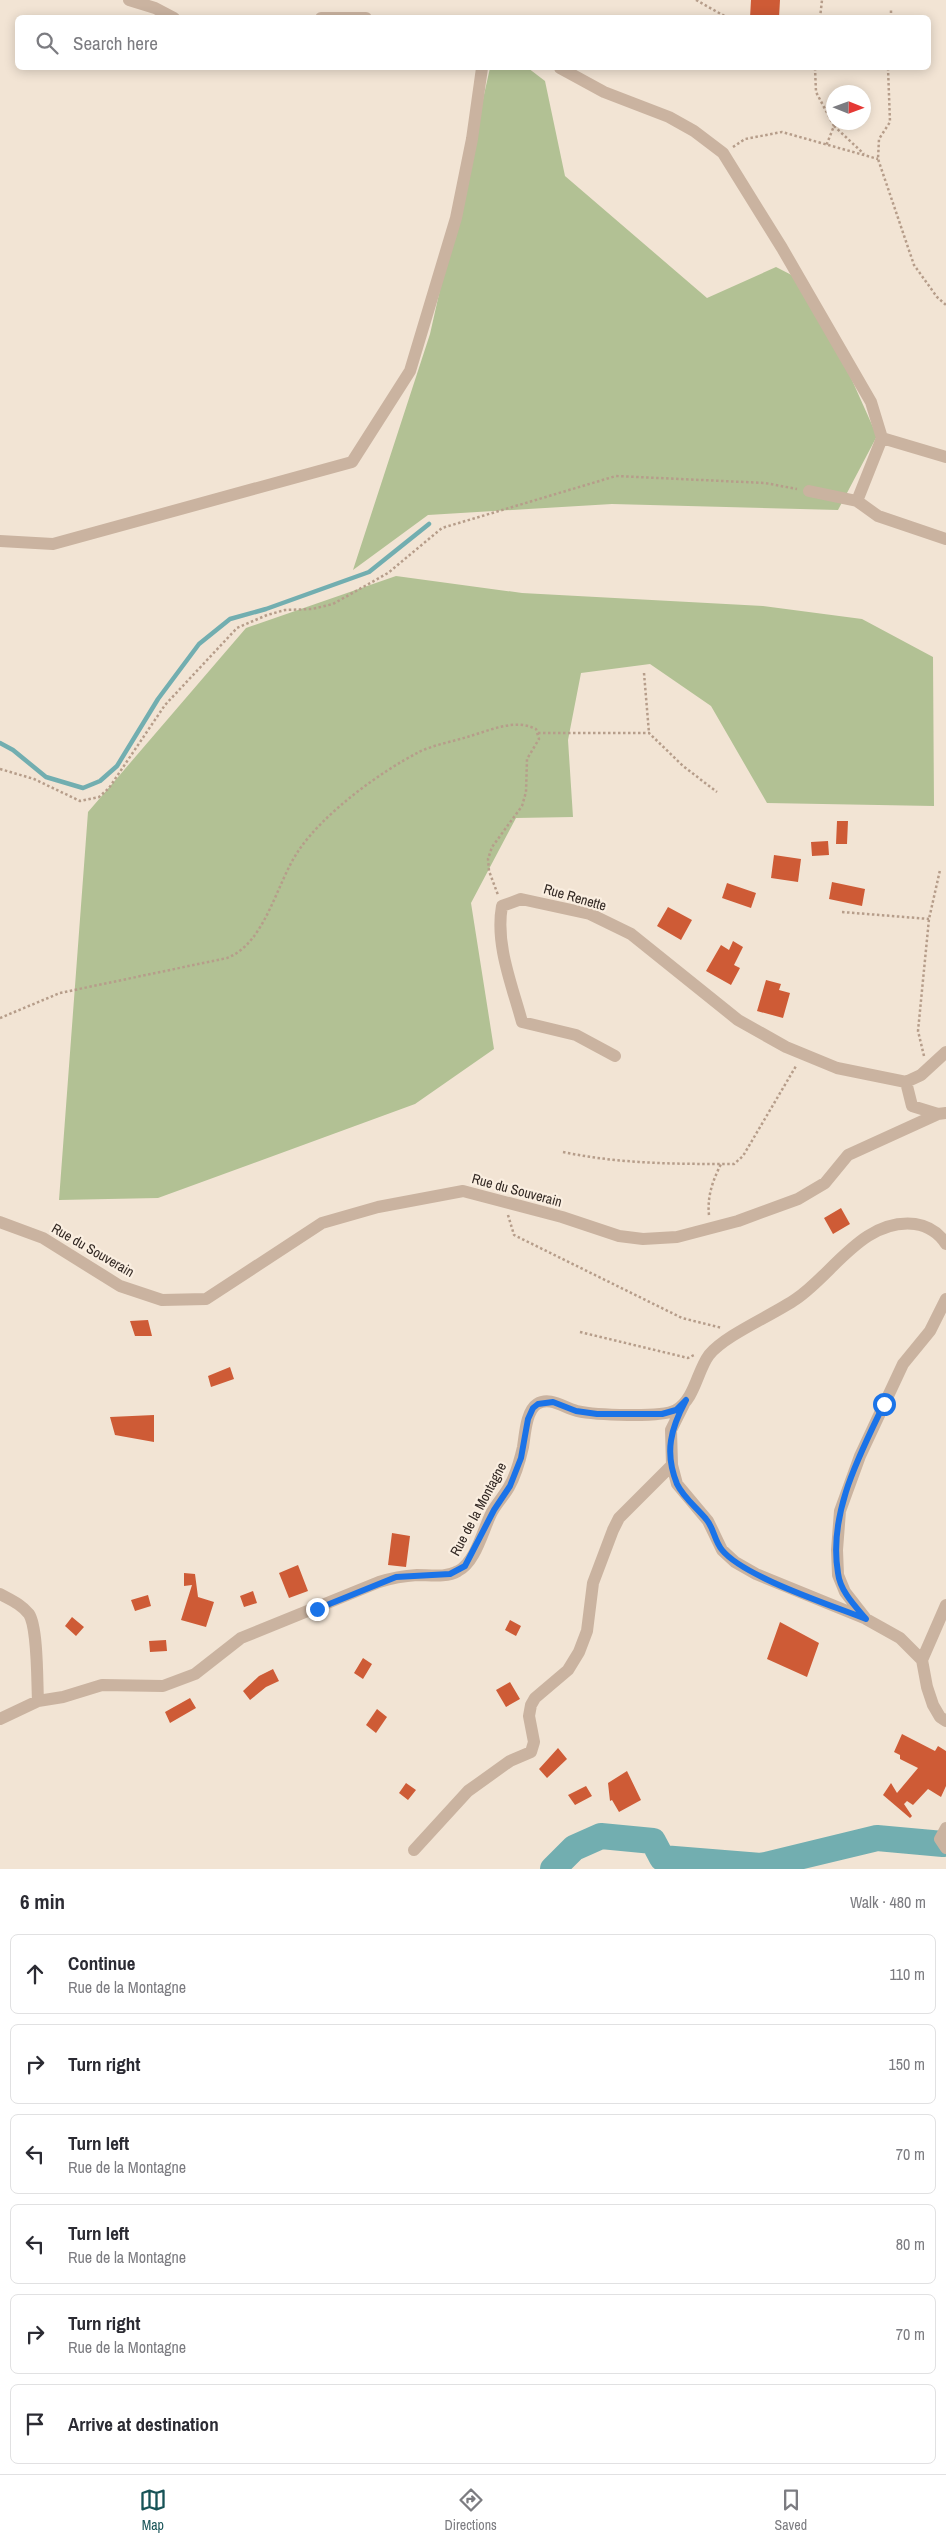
<!DOCTYPE html>
<html lang="en">
<head>
<meta charset="utf-8">
<style>
  :root { --surface:#fff; --page:#f7f7f7; --text:#2b2b33; --muted:#7c7c81; --line:#e1e1e2; --accent:#175357 }
  body { margin:0; font-family:"Archivo Narrow",sans-serif; background:var(--page); color:var(--text) }
  .compass { position:absolute; left:826px; top:85px; width:45px; height:45px; border-radius:50%; background:var(--surface); box-shadow:0 2px 12px #0003; rotate:91deg }
  .stop { position:absolute; width:15px; height:15px; margin:-11px; border:4px solid #1a73e8; border-radius:50%; background:#fff }
  .stop.end { background:#1a73e8; border-color:#fff; box-shadow:0 1px 5px #0008 }
  .list { margin:0; padding:0; list-style:none }
  h2 { display:flex; justify-content:space-between; align-items:center; height:65px; margin:0; padding:0 20px; font-size:21px }
  h2 small { font-size:16px; font-weight:400; color:var(--muted) }
  .list li { display:grid; grid-template-columns:32px 1fr auto; gap:15px; align-items:center; box-sizing:border-box; height:80px; margin:0 10px 10px; padding:0 10px; border:1px solid var(--line); border-radius:8px }
  .list b { display:block; font-size:19px; white-space:nowrap }
  .list p { margin:0; font-size:16px; white-space:nowrap; color:var(--muted) }
  .list em { font-size:16px; font-style:normal; color:var(--muted) }
  .icon { flex:none; width:28px; height:28px; fill:none; stroke:currentColor; stroke-width:2; stroke-linecap:round; stroke-linejoin:round }
  .map { position:relative; flex:none; width:946px; height:1869px; overflow:hidden }
  .search { position:absolute; background:var(--surface); box-shadow:0 2px 12px #0003; left:15px; right:15px; top:15px; height:55px; display:flex; align-items:center; gap:12px; box-sizing:border-box; padding:0 18px; border-radius:8px; color:var(--muted); font-size:19px }
  .sheet { height:605px; background:var(--surface) }
  nav { display:flex; justify-content:space-around; align-items:center; box-sizing:border-box; height:70px; border-top:1px solid var(--line); background:var(--surface); font-size:14px; color:var(--muted) }
  nav a { display:grid; justify-items:center; gap:2px }
  nav .on { color:var(--accent) }
  .map>svg:first-child { display:block }
  .green { fill:#b2c194 }
  .lines { fill:none; stroke-linecap:round; stroke-linejoin:round }
  .stream { stroke:#72aeb0; stroke-width:4.5 }
  .river { stroke:#72aeb0; stroke-width:26 }
  .building { fill:#ce5b36 }
  .path { stroke:#b69d8a; stroke-width:2.5; stroke-dasharray:2.5 2.5; stroke-linecap:butt }
  .minor { stroke:#cab3a0; stroke-width:12 }
  .route { stroke:#1a73e8; stroke-width:6 }
  .labels { text-anchor:middle; stroke-width:4.5; stroke-linejoin:round; paint-order:stroke }
  .street-label { font-size:14px; fill:#332924; stroke:#faeee0 }
</style>
</head>
<body>
<div class="map">
<svg width="946" height="1869" viewBox="0 0 946 1869">
  <rect width="100%" height="100%" fill="#f2e4d4"/>
  <path class="green" d="M490 68H528L545 81 565 176 707 298 776 267 809 284 877 436 838 510 612 504 428 515 353 570 430 334Z
    M396 576 522 593 763 606 862 619 933 657 934 806 767 803 711 706 650 664 581 673 568 740 573 817 516 818 471 903 494 1049 415 1104 158 1198 59 1200 88 812 246 628Z"/>
  <g class="lines">
    <path class="stream" d="M0 743 13 750 46 777 83 788 100 781 117 766 158 699 199 644 230 619 266 609 369 572 429 524"/>
    <path class="river" d="M553 1869 574 1848 601 1836 653 1841 662 1858 761 1866 877 1838 943 1844 946 1842"/>
  </g>
  <path class="building" d="M751 0H780L779 18H750Z
    M837 821H848L847 844H836Z
    M828 841 829 855 812 856 811 842Z
    M774 855 801 859 798 882 771 878Z
    M832 882 865 889 862 906 829 899Z
    M727 883 756 893 751 908 722 898Z
    M668 907 692 920 681 940 657 926Z
    M733 941 743 947 734 965 740 968 731 985 706 971 721 945 729 950Z
    M766 980 781 984 779 990 790 993 783 1018 757 1011Z
    M841 1208 850 1224 833 1234 824 1218Z
    M148 1320 152 1336H135L130 1321Z
    M230 1367 234 1379 211 1387 208 1376Z
    M154 1415V1442L115 1435 110 1417Z
    M392 1533 410 1536 406 1567 388 1565Z
    M298 1565 308 1591 289 1598 279 1573Z
    M184 1573 195 1574 198 1597 214 1602 206 1627 181 1620 192 1585 184 1586Z
    M253 1591 257 1603 244 1607 240 1596Z
    M148 1595 151 1606 135 1611 131 1600Z
    M72 1617 84 1627 76 1636 65 1626Z
    M510 1620 521 1626 516 1636 505 1630Z
    M780 1622 819 1643 807 1677 767 1659Z
    M166 1640 167 1651 150 1652 149 1641Z
    M363 1658 372 1664 363 1679 354 1673Z
    M273 1669 279 1681 266 1687 250 1700 243 1691 259 1676Z
    M510 1682 520 1699 506 1707 496 1690Z
    M190 1698 196 1708 170 1723 165 1712Z
    M377 1709 387 1717 376 1733 366 1725Z
    M902 1734 935 1751 938 1746 946 1751V1786L941 1797 928 1789 913 1805 907 1801 904 1804 912 1816 910 1818 883 1795 891 1783 897 1793 918 1768 900 1759V1755L894 1752Z
    M558 1748 567 1759 547 1778 539 1769Z
    M627 1771 641 1800 619 1812 612 1800 610 1801 608 1783Z
    M406 1783 416 1790 408 1800 399 1793Z
    M586 1786 592 1796 575 1805 568 1795Z"/>
  <g class="lines">
    <path class="path" d="M696 0 728 18
      M820 18 822 0
      M891 18V9
      M815 68 816 92 834 126 826 146
      M888 68 890 122 879 139 878 159 914 265 937 297 946 305
      M834 126 864 154
      M733 147 745 139 782 132 878 159
      M644 673 649 733
      M538 733H649L683 766 717 792
      M0 769 34 779 80 801 99 797 109 788 165 705 237 628 267 615 285 610 312 609 333 604 388 573 442 528 616 476 765 483 797 489
      M842 912 929 919
      M0 1018 60 993 227 958C266 943 276 883 299 850 324 813 380 772 419 752 433 745 451 742 467 737 489 731 514 718 536 729L539 739 527 759 526 792 522 806 492 847 488 859 489 871 498 895
      M924 1056 918 1031 929 919 940 870
      M563 1152C620 1164 676 1164 734 1164L743 1156 796 1066
      M508 1215 514 1235 682 1318 722 1328
      M709 1215C707 1196 713 1180 721 1164
      M580 1332 688 1358 694 1355"/>
    <path class="minor" d="M129 0 155 8 174 18
      M321 18H366
      M560 68 604 92 669 117 694 131 723 153 782 248 871 402 882 438 946 457
      M809 491 857 501 878 516 946 539
      M857 501 882 438
      M0 541 53 544 352 462 410 371 456 218 472 139 482 68
      M615 1056 576 1035 522 1022C512 985 495 944 502 906L521 899 590 914 631 934 738 1020 786 1047 837 1068 906 1082
      M938 1114 912 1106 906 1082 921 1075 946 1052
      M0 1222 43 1238 120 1286 162 1300 206 1299 322 1223 378 1207 463 1191 562 1217 619 1236 643 1239 677 1237 738 1221 798 1199 825 1183 848 1155 938 1114 946 1113
      M946 1299 930 1331 903 1364 860 1456 840 1511 837 1550 838 1575 845 1592 866 1619 900 1638 922 1660 927 1687 933 1705 940 1717 946 1721
      M684 1404 671 1430 672 1465 677 1484 708 1521 722 1550 735 1562 756 1574 864 1618
      M0 1594C11 1600 21 1604 29 1614 38 1628 37 1683 38 1701
      M922 1660 946 1605
      M0 1719 38 1701 63 1697 102 1685 163 1686 195 1674 241 1638 379 1582C392 1578 403 1576 417 1575 430 1575 446 1578 458 1571 476 1562 483 1529 492 1512 497 1503 504 1496 509 1487 516 1475 520 1460 523 1447 525 1435 526 1411 537 1404 550 1396 564 1408 577 1411 595 1415 661 1418 676 1410 695 1399 697 1371 709 1355 725 1335 773 1315 796 1299 833 1274 863 1218 915 1224 928 1226 939 1233 946 1244
      M946 1828 940 1839 946 1848
      M414 1850 468 1791 510 1761 531 1752 534 1742 529 1716 531 1705 535 1698 568 1670 579 1652 587 1631 593 1583 613 1530 619 1518 672 1465"/>
  </g>
  <g class="lines">
    <path class="route" d="M317 1609 396 1577 450 1574 465 1566 494 1510 510 1486 521 1458 528 1419 533 1408 538 1404 553 1402 576 1411 597 1414H662L676 1410 686 1400C671 1428 664 1452 677 1484 683 1497 697 1508 706 1519 714 1528 714 1540 722 1550 744 1577 831 1605 866 1619 855 1606 840 1591 838 1573 828 1514 859 1456 884 1404"/>
  </g>
  <g class="labels">
    <g class="street-label">
      <text transform="translate(575 897) rotate(16)" y="5">Rue Renette</text>
      <text transform="translate(517 1190) rotate(15)" y="5">Rue du Souverain</text>
      <text transform="translate(93 1250) rotate(30)" y="5">Rue du Souverain</text>
      <text transform="translate(478 1509) rotate(-62)" y="5">Rue de la Montagne</text>
    </g>
  </g>
</svg>
<svg class="compass" viewBox="-18 -18 36 36"><path d="M0-13l5 13h-10z" fill="#e53935"/><path d="M0 13l5-13h-10z" fill="#7c7c81"/></svg>
<div class="stop" style="left:884px;top:1404px"></div>
<div class="stop end" style="left:317px;top:1609px"></div>
<div class="search"><svg class="icon" aria-label="search" viewBox="0 0 24 24"><circle cx="10" cy="10" r="6"/><path d="M15 15l6 6"/></svg>Search here</div>
</div>
<section class="sheet">
<h2>6 min<small>Walk · 480 m</small></h2>
<ul class="list">
<li><svg class="icon" aria-label="ahead" viewBox="0 0 24 24"><path d="M12 20V5M6 11l6-6 6 6"/></svg><div><b>Continue</b><p>Rue de la Montagne</p></div><em>110 m</em></li>
<li><svg class="icon" aria-label="right" viewBox="0 0 24 24"><path d="M7 20v-9h11M14 6l5 5-5 5"/></svg><div><b>Turn right</b></div><em>150 m</em></li>
<li><svg class="icon" aria-label="left" viewBox="0 0 24 24"><path d="M17 20v-9H6M10 6l-5 5 5 5"/></svg><div><b>Turn left</b><p>Rue de la Montagne</p></div><em>70 m</em></li>
<li><svg class="icon" aria-label="left" viewBox="0 0 24 24"><path d="M17 20v-9H6M10 6l-5 5 5 5"/></svg><div><b>Turn left</b><p>Rue de la Montagne</p></div><em>80 m</em></li>
<li><svg class="icon" aria-label="right" viewBox="0 0 24 24"><path d="M7 20v-9h11M14 6l5 5-5 5"/></svg><div><b>Turn right</b><p>Rue de la Montagne</p></div><em>70 m</em></li>
<li><svg class="icon" aria-label="arrive" viewBox="0 0 24 24"><path d="M6 21V4h12l-3 4 3 4H6"/></svg><div><b>Arrive at destination</b></div></li>
</ul>
</section>
<nav>
<a class="on"><svg class="icon" aria-label="map" viewBox="0 0 24 24"><path d="M3 6l6-2 6 2 6-2v14l-6 2-6-2-6 2zM9 4v14M15 6v14"/></svg>Map</a>
<a><svg class="icon" aria-label="directions" viewBox="0 0 24 24"><path d="M12 3l9 9-9 9-9-9zM9 14v-3h6M13 9l2 2-2 2"/></svg>Directions</a>
<a><svg class="icon" aria-label="saved" viewBox="0 0 24 24"><path d="M7 4h10v16l-5-4-5 4z"/></svg>Saved</a>
</nav>
</body>
</html>
